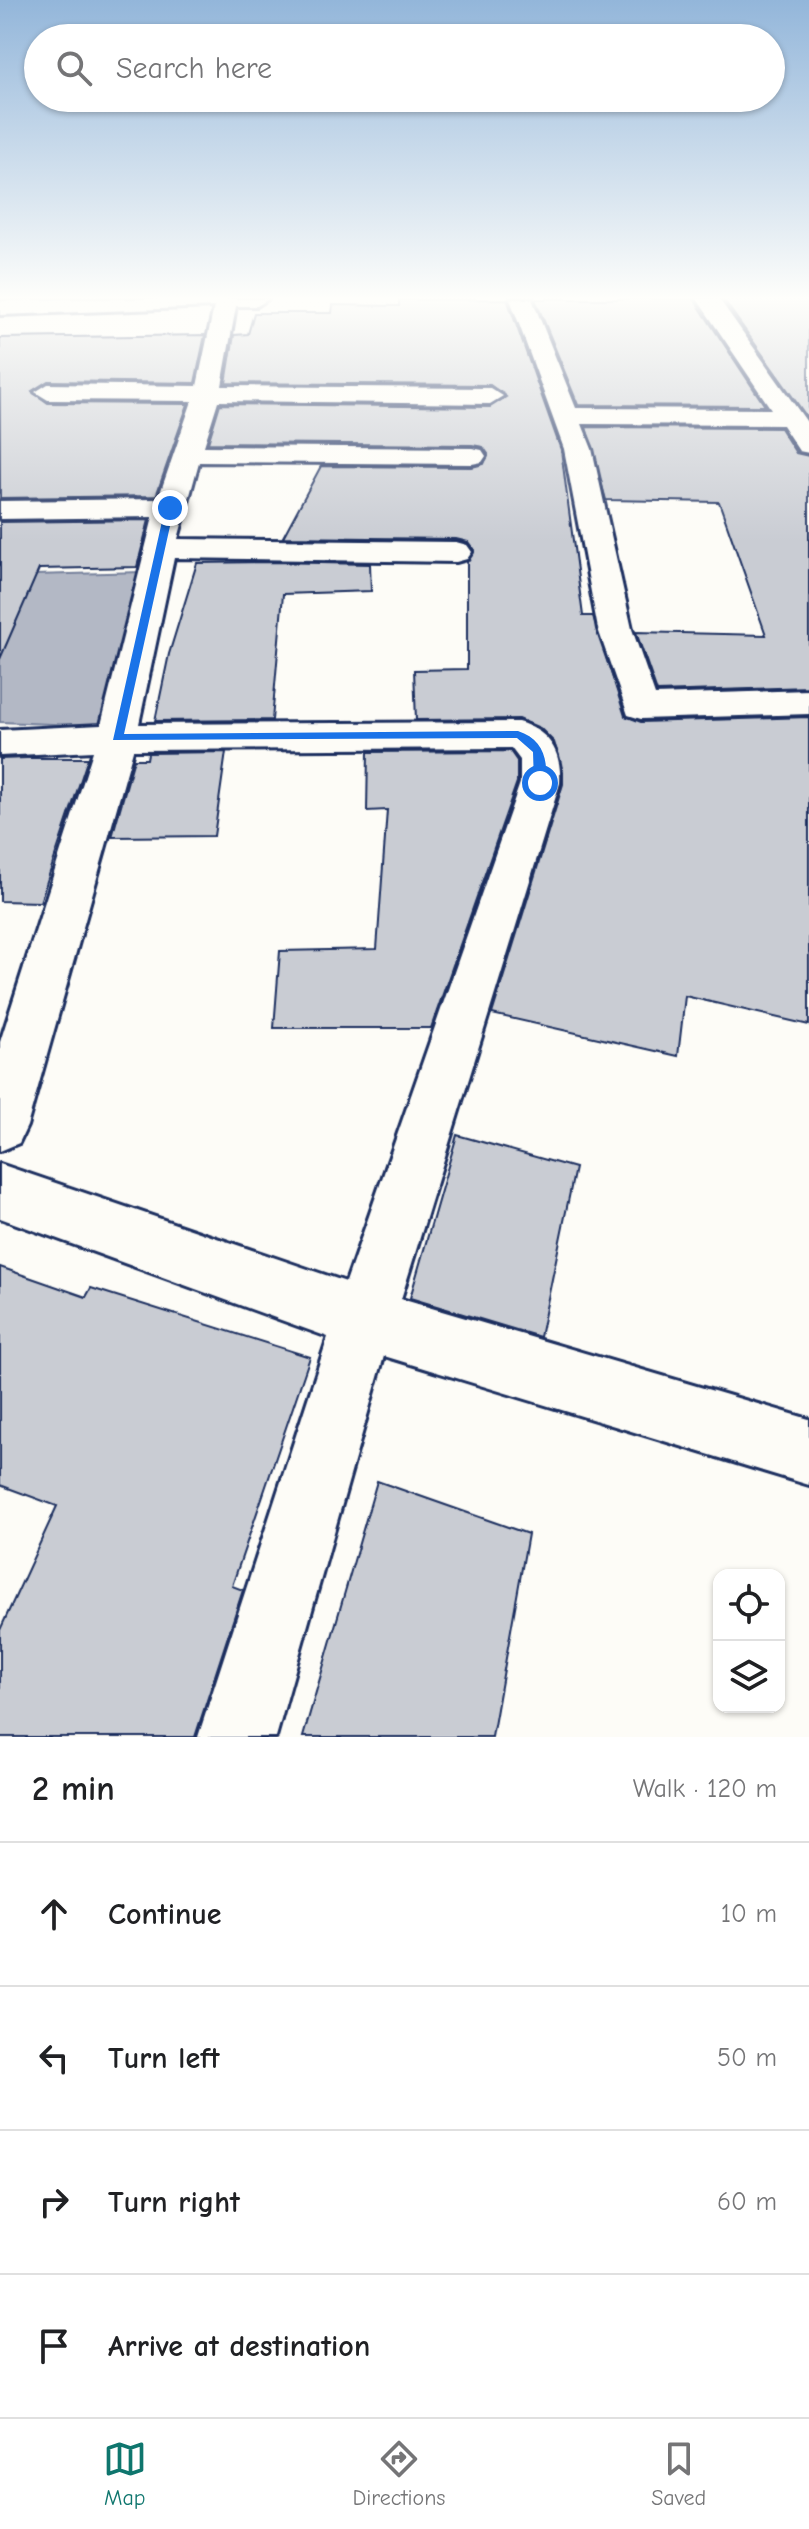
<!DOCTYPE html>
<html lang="en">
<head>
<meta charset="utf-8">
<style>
  :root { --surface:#fff; --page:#f2f2f2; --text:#202124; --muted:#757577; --line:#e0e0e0; --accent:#0f766e }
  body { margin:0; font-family:"Comic Neue",sans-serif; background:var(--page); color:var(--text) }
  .controls { position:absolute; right:24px; bottom:24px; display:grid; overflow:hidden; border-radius:16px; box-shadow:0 2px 6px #0004 }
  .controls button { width:72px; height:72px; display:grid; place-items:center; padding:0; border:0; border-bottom:2px solid var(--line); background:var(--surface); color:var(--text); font:40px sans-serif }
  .stop { position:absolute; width:24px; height:24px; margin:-18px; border:6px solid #1a73e8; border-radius:50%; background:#fff }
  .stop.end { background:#1a73e8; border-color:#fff; box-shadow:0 2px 8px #0008 }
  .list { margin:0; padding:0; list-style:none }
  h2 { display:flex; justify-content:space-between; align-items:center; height:104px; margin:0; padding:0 32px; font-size:34px }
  h2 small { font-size:26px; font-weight:400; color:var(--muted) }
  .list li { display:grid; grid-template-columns:52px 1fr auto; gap:24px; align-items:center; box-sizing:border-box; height:144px; padding:0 32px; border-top:2px solid var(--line) }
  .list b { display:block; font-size:30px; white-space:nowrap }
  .list em { font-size:26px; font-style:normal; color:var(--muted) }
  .icon { flex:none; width:44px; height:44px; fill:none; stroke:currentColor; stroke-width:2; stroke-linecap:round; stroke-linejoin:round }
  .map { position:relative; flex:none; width:809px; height:1737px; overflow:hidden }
  .search { position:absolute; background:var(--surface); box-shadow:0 2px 6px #0004; left:24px; right:24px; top:24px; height:88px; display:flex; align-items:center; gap:20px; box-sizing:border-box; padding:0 28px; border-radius:44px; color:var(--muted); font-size:30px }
  .sheet { height:680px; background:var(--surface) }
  nav { display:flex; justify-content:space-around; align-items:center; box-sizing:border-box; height:112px; border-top:2px solid var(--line); background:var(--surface); font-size:22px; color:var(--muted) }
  nav a { display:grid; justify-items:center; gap:4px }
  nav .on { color:var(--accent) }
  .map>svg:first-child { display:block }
  .water { fill:#b3b8c5; stroke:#76819c; stroke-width:2 }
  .building { fill:#c9ccd3; stroke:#1b2f5e; stroke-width:2 }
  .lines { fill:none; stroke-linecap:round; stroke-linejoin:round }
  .minor-casing { stroke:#1b2f5e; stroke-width:6 }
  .minor { fill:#fdfcf7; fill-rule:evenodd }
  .route { fill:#1a73e8 }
</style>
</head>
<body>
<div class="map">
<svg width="809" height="1737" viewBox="0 0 809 1737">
  <rect width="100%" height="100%" fill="#fdfcf7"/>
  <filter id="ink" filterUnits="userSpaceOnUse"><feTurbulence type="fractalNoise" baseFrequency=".0125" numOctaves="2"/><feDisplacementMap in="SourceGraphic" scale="16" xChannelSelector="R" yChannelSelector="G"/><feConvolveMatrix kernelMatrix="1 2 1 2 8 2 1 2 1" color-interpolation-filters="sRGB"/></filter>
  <g filter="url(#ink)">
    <path class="water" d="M141 572 105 726 0 722V576Z"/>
    <path class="building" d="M507 299 561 450 583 616H593L625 716 641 722 809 717V1025L685 996 678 1056 492 1014 563 784V772L554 742 540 728 519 719 416 720 414 670 467 669V562L474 550 468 542 456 539 283 537 321 466 472 467 484 464 488 454 483 447 472 445 208 443 220 404 490 407 506 397 490 385 226 383 234 335 248 334 254 313H332L333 305 399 306V300Z
      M535 299H694L765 406 578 405Z
      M723 299H809V420Z
      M205 335 195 383 48 381 32 391 48 403 188 404 156 496 0 498V338Z
      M586 427 780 428 796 453 809 456V687L657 692 636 632 766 635 719 502 606 500Z
      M149 520 137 567 39 569 0 659V522Z
      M270 562 370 564 371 591 283 594 272 720 155 721 169 654 197 563Z
      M510 751 517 761V782L431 1028H274L280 951 377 949 387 810 367 811 368 752Z
      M226 752 214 836 112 837 134 759H147L148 753Z
      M27 758H88L40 902 0 901V759Z
      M457 1135 575 1168 540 1337 410 1298Z
      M0 1267 86 1297 91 1288 310 1357 232 1586 243 1590 195 1737H0V1630L57 1506 0 1485Z
      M377 1481 528 1534 492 1737H303Z"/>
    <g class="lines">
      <defs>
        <path id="minor" d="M75 299H268L257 306H236L222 386 490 388 503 396 490 404 218 401 204 446 472 448 482 450 486 456 482 462 472 464 199 462 178 539 456 542 467 545 472 552 467 559 456 562 174 558 139 724 518 722C549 731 562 751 560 783L401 1299 809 1419V1485L384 1356 276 1737H198L328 1337 0 1218V1164L346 1282 520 783V760L511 748 133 750 27 1126 19 1143 0 1151V1042L93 751 0 756V730L101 725 153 517 0 519V501L158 499 192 401 48 400 35 392 48 384 197 386 214 307 0 315V301Z
          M510 299H532L576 408 771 409 697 299H719L809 425V453L799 451 782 425 582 424 592 449 632 629 655 695 809 690V714L641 719 628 715 598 629 564 449Z"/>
      </defs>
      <use href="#minor" class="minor-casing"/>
      <use href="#minor" class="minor"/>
    </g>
  </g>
  <linearGradient id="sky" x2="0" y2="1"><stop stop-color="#93b6da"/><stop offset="0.55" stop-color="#fefefb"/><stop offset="1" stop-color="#fefefb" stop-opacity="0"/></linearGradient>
  <rect width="809" height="542" fill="url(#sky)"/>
  <path class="route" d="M170 505 174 508 124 734 518 731C543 739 550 761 544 786L534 783 533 752 517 738 113 740 165 508Z"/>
</svg>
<div class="controls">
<button><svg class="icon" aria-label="locate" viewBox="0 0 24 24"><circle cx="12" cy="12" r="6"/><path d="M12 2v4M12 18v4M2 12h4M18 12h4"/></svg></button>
<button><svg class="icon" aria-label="layers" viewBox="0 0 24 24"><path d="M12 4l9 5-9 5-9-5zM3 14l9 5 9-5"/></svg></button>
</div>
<div class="stop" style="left:540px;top:783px"></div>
<div class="stop end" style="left:170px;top:508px"></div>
<div class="search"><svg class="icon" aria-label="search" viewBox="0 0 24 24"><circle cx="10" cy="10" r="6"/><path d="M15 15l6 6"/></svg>Search here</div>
</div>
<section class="sheet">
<h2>2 min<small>Walk · 120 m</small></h2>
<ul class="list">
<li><svg class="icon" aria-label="ahead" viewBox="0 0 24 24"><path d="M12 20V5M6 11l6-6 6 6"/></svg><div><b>Continue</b></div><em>10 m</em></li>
<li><svg class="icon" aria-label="left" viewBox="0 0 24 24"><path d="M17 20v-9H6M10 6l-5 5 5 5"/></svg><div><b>Turn left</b></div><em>50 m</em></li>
<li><svg class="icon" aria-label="right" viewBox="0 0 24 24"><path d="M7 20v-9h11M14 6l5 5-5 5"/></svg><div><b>Turn right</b></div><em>60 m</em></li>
<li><svg class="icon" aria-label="arrive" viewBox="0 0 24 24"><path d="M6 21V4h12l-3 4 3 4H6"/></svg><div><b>Arrive at destination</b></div></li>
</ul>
</section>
<nav>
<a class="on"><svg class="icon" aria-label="map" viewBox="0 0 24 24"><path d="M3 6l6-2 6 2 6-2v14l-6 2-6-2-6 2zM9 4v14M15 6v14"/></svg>Map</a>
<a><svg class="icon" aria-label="directions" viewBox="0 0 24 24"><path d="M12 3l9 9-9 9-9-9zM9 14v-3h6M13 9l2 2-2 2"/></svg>Directions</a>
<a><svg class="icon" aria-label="saved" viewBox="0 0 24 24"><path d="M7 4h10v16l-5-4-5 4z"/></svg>Saved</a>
</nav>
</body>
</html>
